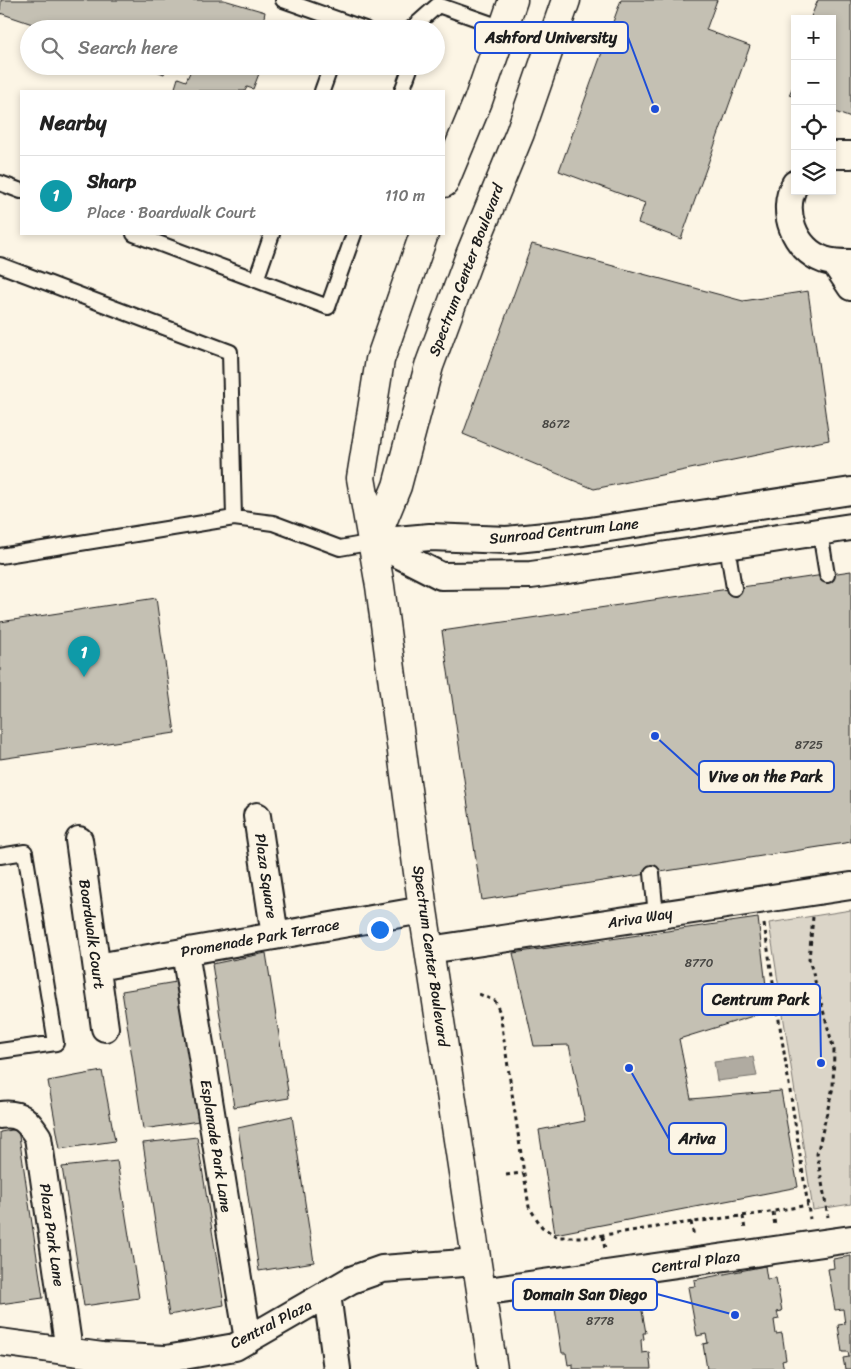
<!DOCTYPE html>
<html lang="en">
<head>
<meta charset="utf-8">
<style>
  :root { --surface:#fff; --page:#f6f6f6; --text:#222; --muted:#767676; --line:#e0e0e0; --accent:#db2777 }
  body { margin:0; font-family:Sriracha,sans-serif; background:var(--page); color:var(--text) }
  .controls { position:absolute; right:15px; top:15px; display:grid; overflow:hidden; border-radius:0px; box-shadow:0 2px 8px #0003 }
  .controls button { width:45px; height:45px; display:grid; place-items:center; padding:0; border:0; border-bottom:1px solid var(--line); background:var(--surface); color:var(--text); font:25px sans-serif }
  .you { position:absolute; left:379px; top:929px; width:18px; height:18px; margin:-12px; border:4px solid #fff; border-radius:50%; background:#1a73e8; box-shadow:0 0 0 8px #1a73e833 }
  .badge { display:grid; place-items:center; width:32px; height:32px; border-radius:50%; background:var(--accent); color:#fff; font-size:16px; font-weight:700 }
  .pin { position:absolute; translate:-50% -41px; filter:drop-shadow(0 1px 2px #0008) }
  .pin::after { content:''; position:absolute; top:26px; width:18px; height:15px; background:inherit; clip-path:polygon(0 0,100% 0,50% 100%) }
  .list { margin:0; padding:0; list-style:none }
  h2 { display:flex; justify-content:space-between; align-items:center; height:65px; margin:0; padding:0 20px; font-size:21px }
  h2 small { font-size:16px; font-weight:400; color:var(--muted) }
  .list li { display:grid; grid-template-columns:32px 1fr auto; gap:15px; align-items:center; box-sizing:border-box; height:80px; padding:0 20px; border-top:1px solid var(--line) }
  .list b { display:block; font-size:19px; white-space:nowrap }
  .list p { margin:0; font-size:16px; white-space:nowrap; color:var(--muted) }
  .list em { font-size:16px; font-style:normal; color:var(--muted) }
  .icon { flex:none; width:28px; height:28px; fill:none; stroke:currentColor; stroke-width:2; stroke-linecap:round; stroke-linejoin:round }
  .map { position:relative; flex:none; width:851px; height:1369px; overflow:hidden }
  .search { position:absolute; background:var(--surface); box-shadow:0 2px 8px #0003; left:20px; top:20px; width:425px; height:55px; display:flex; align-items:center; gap:12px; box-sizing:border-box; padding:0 18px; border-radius:28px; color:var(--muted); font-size:19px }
  .panel { position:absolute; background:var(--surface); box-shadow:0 2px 8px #0003; left:20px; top:90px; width:425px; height:145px; border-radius:0px }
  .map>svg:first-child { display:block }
  .green { fill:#dbd5c8; stroke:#7c7872 }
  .water { fill:#b0aba1; stroke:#75726c }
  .building { fill:#c4c0b3; stroke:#1c1c1c }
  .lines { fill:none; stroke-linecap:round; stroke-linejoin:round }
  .lane-casing { stroke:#1c1c1c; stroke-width:18 }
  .street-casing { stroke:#1c1c1c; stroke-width:30 }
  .secondary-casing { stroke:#1c1c1c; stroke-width:31 }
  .path { stroke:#1c1c1c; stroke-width:3; stroke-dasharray:4 4; stroke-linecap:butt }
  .lane { stroke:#fcf5e5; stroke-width:14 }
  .street { stroke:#fcf5e5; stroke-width:26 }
  .secondary { stroke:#fcf5e5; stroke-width:28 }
  .labels { text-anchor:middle; stroke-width:4; stroke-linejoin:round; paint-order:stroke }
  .number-label { font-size:12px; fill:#464542 }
  .street-label { font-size:15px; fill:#1c1c1c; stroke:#fcf5e5 }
  .leader { fill:none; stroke:#1d4ed8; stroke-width:2 }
  .callout-dot { fill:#1d4ed8; stroke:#fcf5e5; stroke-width:2 }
  .callout { fill:#fcf5e5; stroke:#1d4ed8; stroke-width:2 }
  .callout-label { font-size:16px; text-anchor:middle; font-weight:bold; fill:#1c1c1c }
</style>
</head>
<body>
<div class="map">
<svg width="851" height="1369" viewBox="0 0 851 1369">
  <rect width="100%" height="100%" fill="#fcf5e5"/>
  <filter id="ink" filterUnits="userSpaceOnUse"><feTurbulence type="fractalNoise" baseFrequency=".02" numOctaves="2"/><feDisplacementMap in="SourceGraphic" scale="10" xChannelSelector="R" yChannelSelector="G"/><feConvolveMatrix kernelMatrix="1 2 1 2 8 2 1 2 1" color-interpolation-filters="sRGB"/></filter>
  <g filter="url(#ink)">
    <path class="green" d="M851 910V1204L813 1210 769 923Z"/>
    <path class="water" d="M753 1057 757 1076 717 1081 714 1062Z"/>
    <path class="building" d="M1 0H224L265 12 263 23 271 24 269 29H47L0 13Z
      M621 0H717L706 30 750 46 681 239 638 223 645 203 559 171Z
      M818 0H851V118L832 111V19H810Z
      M144 66H167L164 74Z
      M188 66H262L253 89 247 87 245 91H174L178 78 186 81 192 68Z
      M795 82V97L789 95Z
      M532 244 743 301 808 291 829 440 594 489 463 434Z
      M851 571V842L482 900 442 631Z
      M156 598 175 733 0 759V622Z
      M758 918 769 1011 679 1039 691 1099 781 1091 798 1187 555 1234 539 1130 585 1121 569 1045 534 1046 513 953Z
      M266 953 289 1098 234 1107 212 964Z
      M176 982 199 1121 143 1129 122 991Z
      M102 1071 115 1141 60 1149 48 1081Z
      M292 1116 314 1262 259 1271 238 1128Z
      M18 1129 43 1298 0 1304V1132Z
      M197 1137 224 1305 169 1315 143 1143Z
      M117 1161 139 1298 84 1306 62 1167Z
      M851 1256V1369H845L843 1358 849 1357 848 1352H842L838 1325 845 1324 843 1309 835 1310 828 1269 834 1268 833 1259Z
      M765 1266 767 1279 776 1278 782 1311 777 1312 779 1319 774 1320 776 1334 782 1333 786 1360 782 1361 784 1369H707L703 1344 708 1343 706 1334 697 1336 688 1287 695 1286 694 1280Z
      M629 1287 631 1302 640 1300 646 1333H643L644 1339 641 1340 642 1353 649 1352 651 1369H573V1364L568 1365 566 1353H562L555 1309 561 1307 559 1298Z"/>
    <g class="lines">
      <defs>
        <path id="lane" d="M283 0 365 29
          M411 29 438 5 551 45
          M322 91 331 66
          M402 91 411 66
          M0 183 21 191
          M134 234 256 280 272 234
          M0 265 230 352 234 518
          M256 280 328 307 354 234
          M820 532 827 575
          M727 546 734 588
          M0 556 234 518 273 523 340 548 374 542
          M0 856 25 852 56 1043 0 1051
          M652 873 656 916"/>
        <path id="street" d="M832 155H851
          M795 184C780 211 794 249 824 260 833 263 841 263 851 263
          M835 263 851 287
          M374 542 441 576 531 575 582 568 851 527
          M374 542 430 537 507 540 583 532 851 491
          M257 816 275 936
          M79 840 105 1028
          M429 950 851 886
          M185 952 248 1340
          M97 967 423 910
          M0 1115C21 1112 28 1121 38 1137L69 1351
          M481 1292 851 1239
          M327 1294 337 1369
          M0 1342 102 1356 166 1359 235 1347 351 1280 382 1269 477 1262"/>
        <path id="secondary" d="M444 183 478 101 513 0
          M424 234 380 360 361 478 380 586 423 910 493 1369
          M374 542 397 486 429 366 470 255 520 133 566 0"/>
      </defs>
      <use href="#lane" class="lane-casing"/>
      <use href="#street" class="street-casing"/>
      <use href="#secondary" class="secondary-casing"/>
      <path class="path" d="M813 917 809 959 834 1050 833 1087 817 1154 828 1217
        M764 924 810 1219
        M479 994 495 1001 500 1013 529 1207 542 1227 557 1237H590L677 1224 758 1214 808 1205
        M506 1175 523 1173
        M773 1212 775 1226
        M743 1216 745 1230
        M691 1222 694 1237
        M603 1236 605 1250"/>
      <use href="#lane" class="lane"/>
      <use href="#street" class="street"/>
      <use href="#secondary" class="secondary"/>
    </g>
  </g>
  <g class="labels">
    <g class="number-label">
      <text x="556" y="428">8672</text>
      <text x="809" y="749">8725</text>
      <text x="699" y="967">8770</text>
      <text x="600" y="1325">8778</text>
    </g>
    <g class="street-label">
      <text transform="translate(466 270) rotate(-69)" y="5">Spectrum Center Boulevard</text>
      <text transform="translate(564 531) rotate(-6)" y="5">Sunroad Centrum Lane</text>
      <text transform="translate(266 876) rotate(82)" y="5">Plaza Square</text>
      <text transform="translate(640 918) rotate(-9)" y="5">Ariva Way</text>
      <text transform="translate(92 934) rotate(82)" y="5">Boardwalk Court</text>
      <text transform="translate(260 938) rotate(-10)" y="5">Promenade Park Terrace</text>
      <text transform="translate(431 956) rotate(82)" y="5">Spectrum Center Boulevard</text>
      <text transform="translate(216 1146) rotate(81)" y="5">Esplanade Park Lane</text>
      <text transform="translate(52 1235) rotate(82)" y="5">Plaza Park Lane</text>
      <text transform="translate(696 1262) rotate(-8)" y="5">Central Plaza</text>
      <text transform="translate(271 1324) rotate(-27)" y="5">Central Plaza</text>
    </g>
  </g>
  <path class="leader" d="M655 109L628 37M655 736L699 776M821 1063L820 1000M629 1068L669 1139M735 1315L657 1294"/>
  <g class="callout-dot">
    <circle cx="655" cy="109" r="5"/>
    <circle cx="655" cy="736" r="5"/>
    <circle cx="821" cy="1063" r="5"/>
    <circle cx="629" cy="1068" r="5"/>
    <circle cx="735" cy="1315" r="5"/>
  </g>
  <g class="callout">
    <rect x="475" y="22" width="153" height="31" rx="5"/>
    <rect x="699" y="761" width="135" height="31" rx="5"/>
    <rect x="702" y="984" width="118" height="31" rx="5"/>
    <rect x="669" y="1123" width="57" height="31" rx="5"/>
    <rect x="513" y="1279" width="144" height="31" rx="5"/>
  </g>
  <g class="callout-label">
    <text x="551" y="43">Ashford University</text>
    <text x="766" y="782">Vive on the Park</text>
    <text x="761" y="1005">Centrum Park</text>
    <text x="697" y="1144">Ariva</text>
    <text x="585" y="1300">Domain San Diego</text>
  </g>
</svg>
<div class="controls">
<button>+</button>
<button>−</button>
<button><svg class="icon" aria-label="locate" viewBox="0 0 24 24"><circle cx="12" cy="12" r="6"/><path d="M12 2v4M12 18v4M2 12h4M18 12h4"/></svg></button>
<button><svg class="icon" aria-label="layers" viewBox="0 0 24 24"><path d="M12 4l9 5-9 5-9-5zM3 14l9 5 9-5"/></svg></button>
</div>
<div class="you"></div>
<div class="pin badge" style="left:84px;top:677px;background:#0f9aa8">1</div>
<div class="search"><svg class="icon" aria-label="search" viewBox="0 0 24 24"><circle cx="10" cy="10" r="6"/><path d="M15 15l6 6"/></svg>Search here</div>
<section class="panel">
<h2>Nearby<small></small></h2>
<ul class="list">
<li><span class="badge" style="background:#0f9aa8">1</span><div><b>Sharp</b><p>Place · Boardwalk Court</p></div><em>110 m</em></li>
</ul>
</section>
</div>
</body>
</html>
